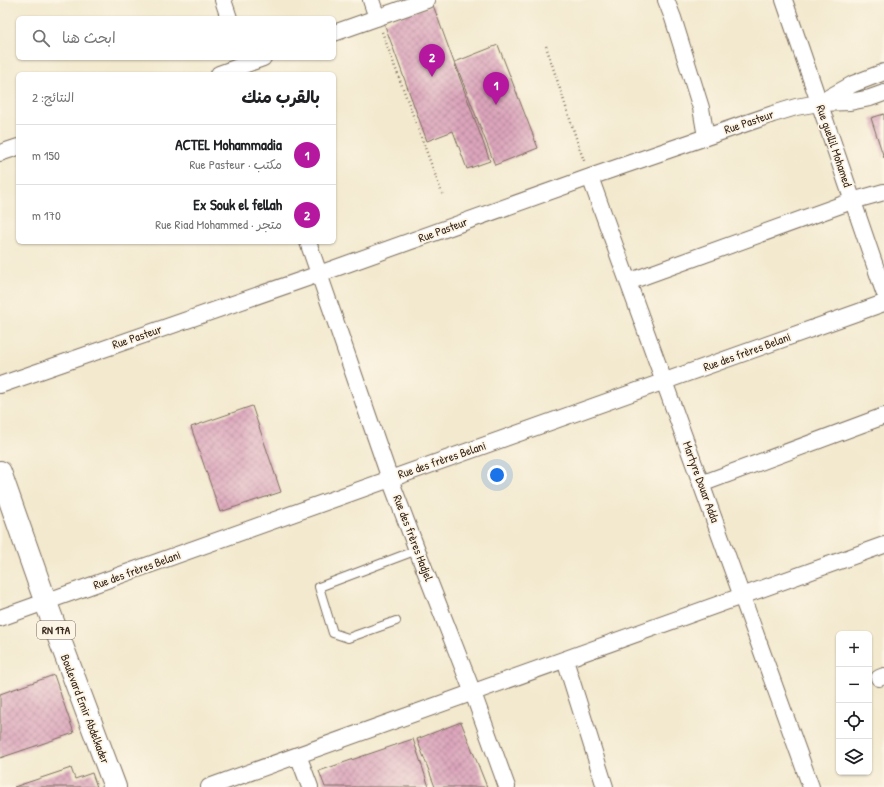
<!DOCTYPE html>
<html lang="ar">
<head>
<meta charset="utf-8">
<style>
  :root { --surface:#fff; --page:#f6f6f6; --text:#202124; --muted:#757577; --line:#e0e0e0; --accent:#b5179e }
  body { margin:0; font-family:"Patrick Hand","Playpen Sans Arabic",sans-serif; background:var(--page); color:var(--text); direction:rtl }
  .controls { position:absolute; right:12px; bottom:12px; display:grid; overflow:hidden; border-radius:6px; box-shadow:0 1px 3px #0004 }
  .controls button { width:36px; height:36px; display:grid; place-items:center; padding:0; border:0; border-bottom:1px solid var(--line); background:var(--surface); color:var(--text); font:20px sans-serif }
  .you { position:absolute; left:497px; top:475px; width:14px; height:14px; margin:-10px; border:3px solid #fff; border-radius:50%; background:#1a73e8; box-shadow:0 0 0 6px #1a73e833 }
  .badge { display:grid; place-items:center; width:26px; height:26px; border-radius:50%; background:var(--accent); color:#fff; font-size:13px; font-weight:700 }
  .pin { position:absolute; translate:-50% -33px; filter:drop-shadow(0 1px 2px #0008) }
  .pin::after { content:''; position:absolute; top:21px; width:14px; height:12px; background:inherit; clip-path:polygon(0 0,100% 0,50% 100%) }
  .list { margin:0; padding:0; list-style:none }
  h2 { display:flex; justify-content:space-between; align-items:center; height:52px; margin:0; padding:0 16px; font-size:17px }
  h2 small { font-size:13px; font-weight:400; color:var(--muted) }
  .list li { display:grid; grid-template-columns:26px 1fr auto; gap:12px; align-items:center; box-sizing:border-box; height:60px; padding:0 16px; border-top:1px solid var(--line) }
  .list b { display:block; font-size:15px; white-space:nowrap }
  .list p { margin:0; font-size:13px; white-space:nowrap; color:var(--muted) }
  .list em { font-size:13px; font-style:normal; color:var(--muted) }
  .icon { flex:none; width:22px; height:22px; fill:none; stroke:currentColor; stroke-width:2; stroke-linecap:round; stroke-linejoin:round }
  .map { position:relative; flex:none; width:884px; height:787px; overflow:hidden; direction:ltr }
  .search { position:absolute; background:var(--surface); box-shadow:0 1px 3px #0004; left:16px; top:16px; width:320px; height:44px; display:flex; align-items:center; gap:10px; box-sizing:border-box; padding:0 14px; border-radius:6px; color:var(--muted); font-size:15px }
  .panel { position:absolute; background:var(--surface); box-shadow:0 1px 3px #0004; left:16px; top:72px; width:320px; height:172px; border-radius:6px; direction:rtl }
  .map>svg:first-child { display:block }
  .building { fill:url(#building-cross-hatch) }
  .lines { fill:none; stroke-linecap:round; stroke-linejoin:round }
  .lane-casing { stroke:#7b6d5c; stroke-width:10 }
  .street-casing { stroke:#7b6d5c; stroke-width:18 }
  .primary-casing { stroke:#7b6d5c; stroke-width:24 }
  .path { stroke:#7b6d5c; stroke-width:2.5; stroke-dasharray:1 3; stroke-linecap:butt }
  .lane { stroke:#fff; stroke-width:8 }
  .street { stroke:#fff; stroke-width:16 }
  .primary { stroke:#fff; stroke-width:22 }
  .labels { text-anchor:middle; stroke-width:3.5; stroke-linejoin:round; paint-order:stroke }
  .shield { fill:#fcf5e5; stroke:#75675a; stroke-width:1 }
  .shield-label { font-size:11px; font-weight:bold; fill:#3b2a1e }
  .street-label { font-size:12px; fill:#3b2a1e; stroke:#fcf5e5 }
</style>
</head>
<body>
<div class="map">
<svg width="884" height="787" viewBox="0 0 884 787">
  <defs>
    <pattern id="building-cross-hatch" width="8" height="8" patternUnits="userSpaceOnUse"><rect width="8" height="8" fill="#dca5bc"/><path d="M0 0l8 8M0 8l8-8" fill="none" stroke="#b48798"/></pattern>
  </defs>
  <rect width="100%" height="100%" fill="#fcf5e5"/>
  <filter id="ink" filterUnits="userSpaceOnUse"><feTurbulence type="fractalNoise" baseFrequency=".025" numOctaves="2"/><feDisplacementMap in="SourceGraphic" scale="8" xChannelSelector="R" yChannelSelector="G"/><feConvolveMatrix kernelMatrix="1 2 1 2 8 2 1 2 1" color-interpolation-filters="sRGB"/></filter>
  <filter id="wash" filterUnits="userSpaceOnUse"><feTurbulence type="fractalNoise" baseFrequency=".012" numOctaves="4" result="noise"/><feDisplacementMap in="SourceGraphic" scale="16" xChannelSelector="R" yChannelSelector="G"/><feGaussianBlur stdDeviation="0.9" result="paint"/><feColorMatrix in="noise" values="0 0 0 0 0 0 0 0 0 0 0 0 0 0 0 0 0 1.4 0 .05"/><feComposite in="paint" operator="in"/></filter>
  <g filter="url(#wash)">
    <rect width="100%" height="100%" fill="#f3e9cf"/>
    <g id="blocks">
      <path class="building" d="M433 5 490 161 467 169 453 131 427 141 384 23Z
        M498 45 538 148 495 165 455 62Z
        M884 114V158L871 118Z
        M252 406 281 492 220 512 191 427Z
        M54 675 74 733 0 758V694Z
        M461 722 487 787H435L417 739Z
        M413 739 429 787H325L319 771Z
        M71 768 75 779 92 773 97 787H14Z"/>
    </g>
  </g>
  <g filter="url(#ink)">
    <use href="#blocks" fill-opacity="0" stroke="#7b6d5c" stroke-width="1"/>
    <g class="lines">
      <defs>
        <path id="lane" d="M396 621 348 638 333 633 319 587 417 550"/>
        <path id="street" d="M223 0 229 18
          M371 0 377 18
          M666 0 673 18 701 108 706 137
          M784 0 884 292
          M334 33 427 0
          M219 74 263 58
          M821 103 850 102 870 98 884 93
          M0 153 18 147
          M590 177 811 787
          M308 242 390 479 417 550 473 693 507 787
          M628 282 852 201 884 192
          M0 385 319 274 590 177 773 114 796 107 819 103 853 84 884 72
          M701 484 884 416
          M0 618 884 303
          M565 660 605 787
          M879 678 884 676
          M298 755 310 787
          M209 787 884 545"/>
        <path id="primary" d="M0 472 46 603 115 787"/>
      </defs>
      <use href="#lane" class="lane-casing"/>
      <use href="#street" class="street-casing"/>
      <use href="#primary" class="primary-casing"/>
      <path class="path" d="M382 32 443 196
        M546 46 580 150 585 163"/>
      <use href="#lane" class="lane"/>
      <use href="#street" class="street"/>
      <use href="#primary" class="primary"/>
    </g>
  </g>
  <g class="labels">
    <rect class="shield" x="37" y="621" width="38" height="18" rx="3"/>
    <g class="shield-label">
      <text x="56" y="634">RN 17A</text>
    </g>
    <g class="street-label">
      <text transform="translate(749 122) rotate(-19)" y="4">Rue Pasteur</text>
      <text transform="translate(834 146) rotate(71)" y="4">Rue guellil Mohamed</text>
      <text transform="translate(443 230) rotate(-20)" y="4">Rue Pasteur</text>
      <text transform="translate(137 337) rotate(-19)" y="4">Rue Pasteur</text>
      <text transform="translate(747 352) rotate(-20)" y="4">Rue des frères Belani</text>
      <text transform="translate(442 460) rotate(-19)" y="4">Rue des frères Belani</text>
      <text transform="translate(701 482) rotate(70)" y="4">Martyre Douar Adda</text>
      <text transform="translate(413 538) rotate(69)" y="4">Rue des frères Hadjel</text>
      <text transform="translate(137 570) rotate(-20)" y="4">Rue des frères Belani</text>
      <text transform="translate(85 709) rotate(69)" y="4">Boulevard Emir Abdelkader</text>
    </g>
  </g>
</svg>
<div class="controls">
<button>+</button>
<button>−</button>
<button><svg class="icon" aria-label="locate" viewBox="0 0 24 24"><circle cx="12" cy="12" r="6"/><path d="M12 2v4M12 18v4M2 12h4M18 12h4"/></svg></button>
<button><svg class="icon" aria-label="layers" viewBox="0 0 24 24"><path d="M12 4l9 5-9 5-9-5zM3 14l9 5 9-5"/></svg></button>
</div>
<div class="you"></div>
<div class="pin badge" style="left:496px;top:105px">1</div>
<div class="pin badge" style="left:432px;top:77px">2</div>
<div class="search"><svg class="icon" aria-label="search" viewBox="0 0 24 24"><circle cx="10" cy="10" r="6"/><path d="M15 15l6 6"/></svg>ابحث هنا</div>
<section class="panel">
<h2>بالقرب منك<small>النتائج: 2</small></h2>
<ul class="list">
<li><span class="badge">1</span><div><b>ACTEL Mohammadia</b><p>مكتب · Rue Pasteur</p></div><em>150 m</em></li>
<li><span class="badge">2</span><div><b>Ex Souk el fellah</b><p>متجر · Rue Riad Mohammed</p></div><em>170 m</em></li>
</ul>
</section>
</div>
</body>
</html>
